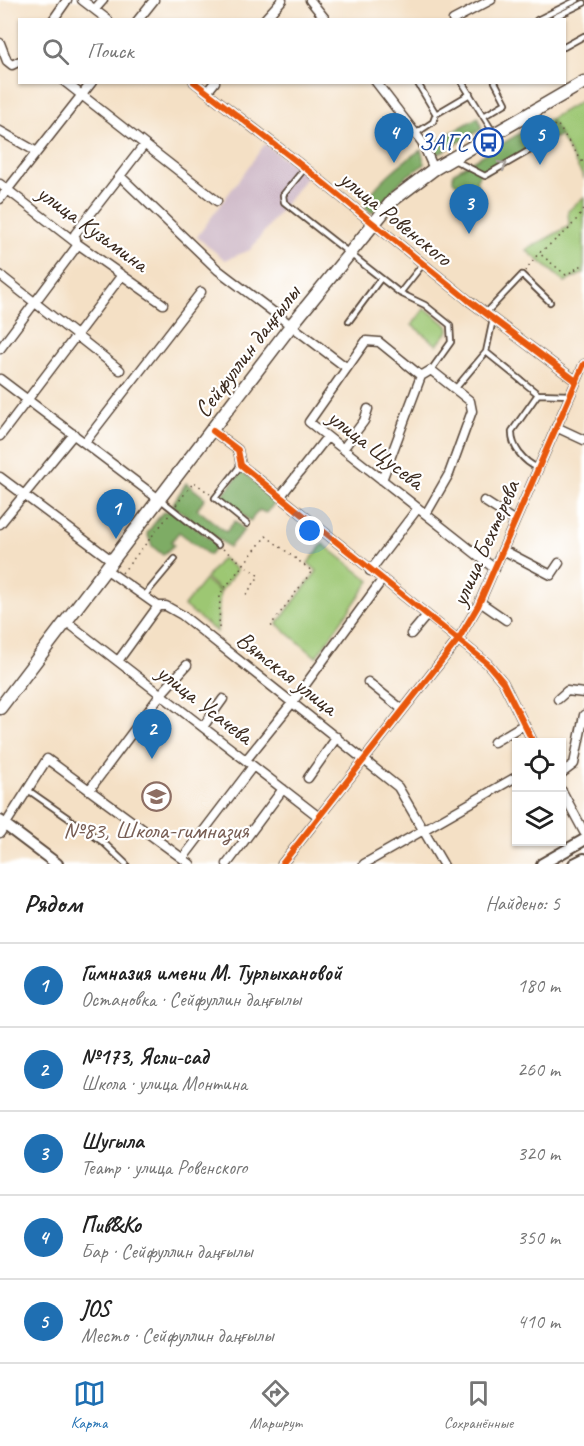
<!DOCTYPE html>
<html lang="ru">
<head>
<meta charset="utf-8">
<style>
  :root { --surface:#fff; --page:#f2f2f2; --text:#222; --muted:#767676; --line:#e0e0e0; --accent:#1f6fb2 }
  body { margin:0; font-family:Caveat,sans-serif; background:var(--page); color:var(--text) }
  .controls { position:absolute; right:18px; bottom:18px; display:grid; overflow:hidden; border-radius:0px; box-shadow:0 2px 4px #0004 }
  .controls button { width:54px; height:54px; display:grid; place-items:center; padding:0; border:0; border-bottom:2px solid var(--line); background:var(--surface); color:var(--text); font:30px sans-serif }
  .you { position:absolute; left:310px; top:531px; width:21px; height:21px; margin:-15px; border:4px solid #fff; border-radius:50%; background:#1a73e8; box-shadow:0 0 0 9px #1a73e833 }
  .badge { display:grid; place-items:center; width:39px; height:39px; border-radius:50%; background:var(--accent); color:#fff; font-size:20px; font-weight:700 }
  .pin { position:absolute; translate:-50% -50px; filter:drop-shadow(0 2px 3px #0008) }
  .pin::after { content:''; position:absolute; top:32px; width:21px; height:18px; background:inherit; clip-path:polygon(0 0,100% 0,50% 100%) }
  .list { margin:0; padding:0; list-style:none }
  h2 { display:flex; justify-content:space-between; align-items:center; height:78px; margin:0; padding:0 24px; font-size:26px }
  h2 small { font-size:20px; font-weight:400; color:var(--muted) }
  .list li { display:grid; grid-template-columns:39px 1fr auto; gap:18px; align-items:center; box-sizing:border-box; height:84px; padding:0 24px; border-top:2px solid var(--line) }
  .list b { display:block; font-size:22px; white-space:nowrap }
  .list p { margin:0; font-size:20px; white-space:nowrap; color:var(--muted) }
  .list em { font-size:20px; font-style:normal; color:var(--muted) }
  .icon { flex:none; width:33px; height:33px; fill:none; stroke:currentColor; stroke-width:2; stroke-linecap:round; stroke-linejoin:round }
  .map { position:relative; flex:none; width:584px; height:864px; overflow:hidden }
  .search { position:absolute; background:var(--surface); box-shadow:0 2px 4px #0004; left:18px; right:18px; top:18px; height:66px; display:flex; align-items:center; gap:15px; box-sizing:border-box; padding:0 21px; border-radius:0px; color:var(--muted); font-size:22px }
  .sheet { height:498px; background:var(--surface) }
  nav { display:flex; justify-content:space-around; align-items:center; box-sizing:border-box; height:84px; border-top:2px solid var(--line); background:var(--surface); font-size:16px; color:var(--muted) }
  nav a { display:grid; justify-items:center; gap:3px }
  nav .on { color:var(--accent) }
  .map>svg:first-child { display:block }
  .industrial { fill:#d1bdcb }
  .green { fill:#9dc773; stroke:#6c7848; stroke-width:1.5 }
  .forest { fill:#7eac65; stroke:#5c6b42; stroke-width:1.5 }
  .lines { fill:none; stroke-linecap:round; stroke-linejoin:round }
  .service-casing { stroke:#574537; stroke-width:8 }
  .minor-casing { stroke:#574537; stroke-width:11 }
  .tertiary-casing { stroke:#574537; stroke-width:14 }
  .secondary-casing { stroke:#574537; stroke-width:15 }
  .path { stroke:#574537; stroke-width:1.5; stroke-dasharray:1.5 4.5; stroke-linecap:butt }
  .service { stroke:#fff; stroke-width:4.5 }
  .minor { stroke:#fff; stroke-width:8 }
  .tertiary { stroke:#fff; stroke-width:10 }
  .secondary { stroke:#fff; stroke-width:12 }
  .cycleway-casing { stroke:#fff; stroke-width:10 }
  .cycleway { stroke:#e8590c; stroke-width:6 }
  .oneway { stroke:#a79f9a }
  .labels { text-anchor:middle; stroke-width:4.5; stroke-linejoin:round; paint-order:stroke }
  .transit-label { font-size:24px; fill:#164399; stroke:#fff; text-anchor:end }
  .street-label { font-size:24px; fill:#3b2a1e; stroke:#fff }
  .education-label { font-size:24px; fill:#785e54; stroke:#fff }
</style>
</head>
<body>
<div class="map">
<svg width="584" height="864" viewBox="0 0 584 864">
  <rect width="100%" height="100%" fill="#fff"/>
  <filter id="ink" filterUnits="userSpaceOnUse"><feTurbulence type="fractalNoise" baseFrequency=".0167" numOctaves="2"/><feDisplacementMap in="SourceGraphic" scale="12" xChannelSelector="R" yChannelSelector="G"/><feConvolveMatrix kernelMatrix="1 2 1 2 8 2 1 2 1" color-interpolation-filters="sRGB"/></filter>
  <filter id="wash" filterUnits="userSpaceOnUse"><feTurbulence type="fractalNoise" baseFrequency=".008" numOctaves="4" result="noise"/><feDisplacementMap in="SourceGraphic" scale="24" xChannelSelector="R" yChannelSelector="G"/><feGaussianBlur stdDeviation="1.35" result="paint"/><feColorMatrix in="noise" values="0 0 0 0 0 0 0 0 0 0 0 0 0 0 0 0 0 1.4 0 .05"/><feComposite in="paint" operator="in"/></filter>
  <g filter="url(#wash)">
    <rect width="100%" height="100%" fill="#f4e0c5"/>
    <path class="industrial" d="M265 144 307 176 250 250 225 260 197 237Z"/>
    <path class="green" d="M584 99V178L550 119Z
      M584 197V273L565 282 526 250 569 226 568 211Z
      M425 308 448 326 449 330 437 345 412 325Z
      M323 544 370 581 316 657 277 624 317 571 308 563Z
      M222 558 237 570 221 591 206 578Z
      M205 580 220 592 217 632 184 606Z"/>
    <path class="forest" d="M478 117 482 129 439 154 430 145Z
      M550 119 560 136 534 146V125Z
      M530 127V148L486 173 481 172 476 181 484 198 472 196 453 181V173L458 170Z
      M421 150 425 164 404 178 372 213 366 208C366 189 406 159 421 150Z
      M242 471 277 501 266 513 259 510 250 521 221 497Z
      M186 483 205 498 197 509 226 532 235 521 244 530 229 547 172 505Z
      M173 510 218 545 209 555 179 532 171 542 174 545 163 555 152 546 147 533 162 513Z"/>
  </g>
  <g filter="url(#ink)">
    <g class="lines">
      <defs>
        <path id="service" d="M537 20 577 0
          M556 20 555 17 584 3
          M564 47 584 36
          M417 82 436 114
          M462 82 493 132
          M484 116 506 103 495 82
          M415 134 433 122 436 114 470 94
          M454 160 485 176 532 149 530 114
          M305 168 283 195 284 202 400 293 425 305 450 325 451 342 431 370
          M400 293 423 264
          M486 313 522 275 550 302
          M493 319 486 352 538 394
          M349 321 381 278
          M455 389 486 352
          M241 465 215 498 247 524
          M538 468C524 462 511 447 512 431L538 394 570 395
          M161 500 218 545
          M144 596 175 559
          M28 790 104 843 126 864"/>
        <path id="minor" d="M82 0 108 20
          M310 0 326 20
          M95 9 103 0
          M53 20 67 0
          M138 20 154 0
          M264 20 282 0
          M453 20 491 0
          M0 43 7 61 12 65 20 61
          M65 82 217 201
          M194 82 305 168 468 300 576 381
          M376 82 422 142 434 169
          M207 92 215 82
          M0 131 37 152
          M120 176 218 270 347 368
          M0 184 75 242 163 304
          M0 199 92 82
          M0 275 120 370
          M0 349 77 246 75 234 144 145
          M421 376 379 342 366 341 309 422 495 569
          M421 376 431 370 470 401 472 411 449 474 426 514
          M0 379 160 500
          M556 427 584 440
          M213 431 238 450 241 465 487 663 503 682 533 742
          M0 436 122 275
          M85 442 201 292
          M343 449 364 421 368 409
          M0 477 114 562
          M382 480 421 376
          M280 497 327 437
          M484 501 515 521
          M0 524 74 434
          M503 550 551 575 559 563
          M107 570 158 606H166L182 615 398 787 443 864
          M370 571 418 508
          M480 602 506 620
          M67 622 319 817
          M411 634 427 615
          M118 661 158 606
          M368 682 403 710
          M558 699 567 691 584 693
          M203 727 223 699
          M494 742 523 725
          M246 760 292 703 382 580
          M562 773 574 764 584 715
          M308 778 337 737
          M90 789 161 694 187 665
          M562 791 584 832
          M0 833 47 759 190 864
          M183 858 253 766
          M227 864 283 789
          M282 864 458 640 478 606 584 364
          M364 864 516 777"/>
        <path id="tertiary" d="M0 821 57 864
          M542 864 584 840
          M574 864 584 859"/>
        <path id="secondary" d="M0 708 290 327 393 200 434 169 584 82"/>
      </defs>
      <use href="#service" class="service-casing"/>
      <use href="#minor" class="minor-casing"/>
      <use href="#tertiary" class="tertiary-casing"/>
      <use href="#secondary" class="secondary-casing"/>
      <path class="path" d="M538 135 557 124 584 164
        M584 210 568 230 539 253 566 275 584 264
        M525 271 538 254
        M176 505 194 482 210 494
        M223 549 259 576 245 596
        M122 573 170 514
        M219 628 220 594 266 536 312 571 271 625 273 628"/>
      <use href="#service" class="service"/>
      <use href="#minor" class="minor"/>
      <use href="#tertiary" class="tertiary"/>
      <use href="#secondary" class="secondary"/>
      <defs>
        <path id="cycleway" d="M194 82 305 168 468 300 576 381
          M213 431 238 450 241 465 487 663 503 682 533 742
          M282 864 458 640 478 606 584 364"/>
      </defs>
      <use href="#cycleway" class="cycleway-casing"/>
      <use href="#cycleway" class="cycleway"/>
    </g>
    <defs><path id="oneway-chevron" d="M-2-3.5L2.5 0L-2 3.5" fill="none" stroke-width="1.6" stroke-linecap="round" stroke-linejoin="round" transform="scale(1.5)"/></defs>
    <use class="oneway" href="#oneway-chevron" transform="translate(503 165) rotate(-30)"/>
  </g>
  <defs>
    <symbol id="bus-ring" viewBox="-11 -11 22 22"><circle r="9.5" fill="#fff" stroke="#1a4fb4" stroke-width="1.5"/><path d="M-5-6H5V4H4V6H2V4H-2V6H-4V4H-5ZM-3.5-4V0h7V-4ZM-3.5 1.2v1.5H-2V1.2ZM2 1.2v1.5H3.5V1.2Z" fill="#1a4fb4"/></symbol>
    <symbol id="school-ring" viewBox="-11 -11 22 22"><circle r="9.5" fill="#fff" stroke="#8d6e63" stroke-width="1.5"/><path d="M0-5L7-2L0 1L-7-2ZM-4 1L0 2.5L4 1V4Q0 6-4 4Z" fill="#8d6e63"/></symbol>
  </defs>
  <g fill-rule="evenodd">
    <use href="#bus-ring" x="472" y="126" width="33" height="33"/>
    <use href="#school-ring" x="140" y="780" width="33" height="33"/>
  </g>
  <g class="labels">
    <g class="transit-label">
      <text x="468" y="150">ЗАГС</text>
    </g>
    <g class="street-label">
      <text transform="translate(396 218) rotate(39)" y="8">улица Ровенского</text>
      <text transform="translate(93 228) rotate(36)" y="8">улица Кузьмина</text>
      <text transform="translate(247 351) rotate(-53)" y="8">Сейфуллин даңғылы</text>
      <text transform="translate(376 449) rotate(38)" y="8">улица Щусева</text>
      <text transform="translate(485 543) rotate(-66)" y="8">улица Бехтерева</text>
      <text transform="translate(287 673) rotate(38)" y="8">Вятская улица</text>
      <text transform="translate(205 704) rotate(38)" y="8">улица Усачева</text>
    </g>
    <g class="education-label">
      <text x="156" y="838">№83, Школа-гимназия</text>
    </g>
  </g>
</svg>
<div class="controls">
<button><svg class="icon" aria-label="locate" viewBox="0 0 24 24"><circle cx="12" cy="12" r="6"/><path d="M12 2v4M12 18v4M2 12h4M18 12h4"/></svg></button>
<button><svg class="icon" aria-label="layers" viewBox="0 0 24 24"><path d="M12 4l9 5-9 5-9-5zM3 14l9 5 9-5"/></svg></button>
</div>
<div class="you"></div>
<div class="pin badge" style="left:116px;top:539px">1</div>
<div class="pin badge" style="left:152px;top:759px">2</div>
<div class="pin badge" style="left:469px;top:234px">3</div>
<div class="pin badge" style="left:394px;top:163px">4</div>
<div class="pin badge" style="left:540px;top:165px">5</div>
<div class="search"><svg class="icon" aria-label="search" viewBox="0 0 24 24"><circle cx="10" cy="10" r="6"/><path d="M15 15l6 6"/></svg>Поиск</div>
</div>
<section class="sheet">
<h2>Рядом<small>Найдено: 5</small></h2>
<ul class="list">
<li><span class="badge">1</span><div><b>Гимназия имени М. Турлыхановой</b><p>Остановка · Сейфуллин даңғылы</p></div><em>180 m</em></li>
<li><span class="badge">2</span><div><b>№173, Ясли-сад</b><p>Школа · улица Монтина</p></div><em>260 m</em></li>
<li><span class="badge">3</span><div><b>Шугыла</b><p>Театр · улица Ровенского</p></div><em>320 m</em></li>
<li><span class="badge">4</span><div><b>Пив&amp;Ко</b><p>Бар · Сейфуллин даңғылы</p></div><em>350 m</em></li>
<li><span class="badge">5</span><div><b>JOS</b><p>Место · Сейфуллин даңғылы</p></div><em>410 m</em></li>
</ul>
</section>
<nav>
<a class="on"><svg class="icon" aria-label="map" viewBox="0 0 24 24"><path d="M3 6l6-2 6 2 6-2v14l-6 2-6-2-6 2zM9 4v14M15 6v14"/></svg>Карта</a>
<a><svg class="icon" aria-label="directions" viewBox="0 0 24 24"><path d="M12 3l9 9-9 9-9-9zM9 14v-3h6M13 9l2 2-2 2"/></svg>Маршрут</a>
<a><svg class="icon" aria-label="saved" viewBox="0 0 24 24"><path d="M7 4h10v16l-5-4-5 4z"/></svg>Сохранённые</a>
</nav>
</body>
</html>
